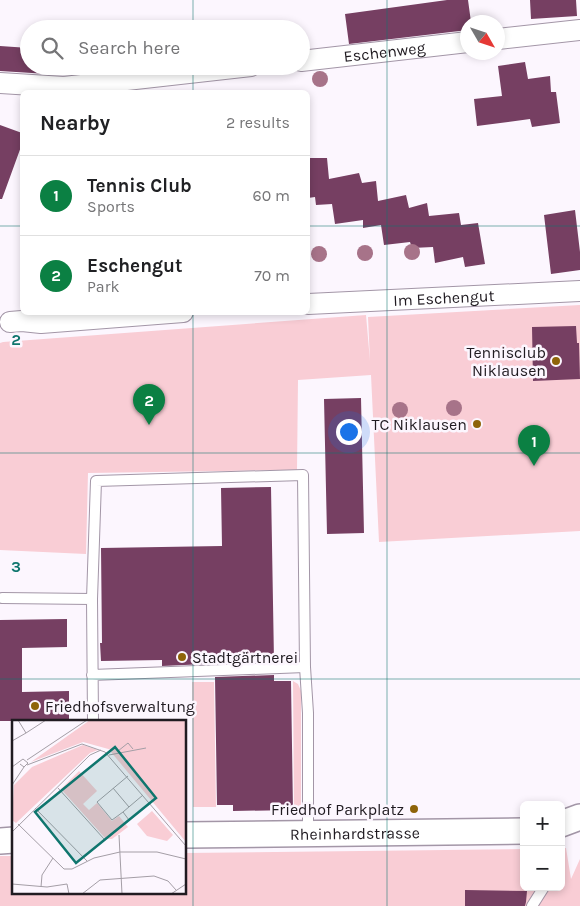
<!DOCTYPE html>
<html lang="en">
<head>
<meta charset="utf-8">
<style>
  :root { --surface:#fff; --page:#f6f6f6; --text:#202124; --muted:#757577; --line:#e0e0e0; --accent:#0b8043 }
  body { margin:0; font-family:Karla,sans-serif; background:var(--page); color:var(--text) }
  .controls { position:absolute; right:15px; bottom:15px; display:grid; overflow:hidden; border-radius:8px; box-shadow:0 2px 8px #0003 }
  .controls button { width:45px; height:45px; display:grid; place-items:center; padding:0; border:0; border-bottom:1px solid var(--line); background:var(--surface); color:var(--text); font:25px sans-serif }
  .compass { position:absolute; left:460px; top:15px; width:45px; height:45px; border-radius:50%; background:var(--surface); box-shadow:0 2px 8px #0003; rotate:129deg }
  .you { position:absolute; left:348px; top:431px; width:18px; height:18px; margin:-12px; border:4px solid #fff; border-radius:50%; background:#1a73e8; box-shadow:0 0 0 8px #1a73e833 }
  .badge { display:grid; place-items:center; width:32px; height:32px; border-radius:50%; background:var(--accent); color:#fff; font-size:16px; font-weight:700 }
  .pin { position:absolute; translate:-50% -41px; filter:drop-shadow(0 1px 2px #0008) }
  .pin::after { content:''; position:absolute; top:26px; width:18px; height:15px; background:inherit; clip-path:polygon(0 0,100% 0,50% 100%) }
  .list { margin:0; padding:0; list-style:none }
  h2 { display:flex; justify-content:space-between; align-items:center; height:65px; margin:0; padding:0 20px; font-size:21px }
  h2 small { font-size:16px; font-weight:400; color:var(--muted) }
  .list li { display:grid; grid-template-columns:32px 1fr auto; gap:15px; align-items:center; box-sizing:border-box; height:80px; padding:0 20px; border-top:1px solid var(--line) }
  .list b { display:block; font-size:19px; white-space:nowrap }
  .list p { margin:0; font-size:16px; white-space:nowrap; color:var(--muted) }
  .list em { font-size:16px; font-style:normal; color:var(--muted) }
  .icon { flex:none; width:28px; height:28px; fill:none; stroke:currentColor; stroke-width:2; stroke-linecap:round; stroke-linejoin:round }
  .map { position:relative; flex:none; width:580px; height:906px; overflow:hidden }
  .search { position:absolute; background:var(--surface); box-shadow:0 2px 8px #0003; left:20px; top:20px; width:290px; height:55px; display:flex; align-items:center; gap:12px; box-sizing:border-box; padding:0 18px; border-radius:28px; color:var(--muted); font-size:19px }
  .panel { position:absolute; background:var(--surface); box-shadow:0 2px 8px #0003; left:20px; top:90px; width:290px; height:225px; border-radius:8px }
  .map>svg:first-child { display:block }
  .green { fill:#f9cdd5 }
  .building { fill:#763f62 }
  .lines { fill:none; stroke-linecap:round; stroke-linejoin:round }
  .service-casing { stroke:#a396a7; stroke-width:12 }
  .minor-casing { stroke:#a396a7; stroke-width:22 }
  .tertiary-casing { stroke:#a396a7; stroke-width:28 }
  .service { stroke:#fff; stroke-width:10 }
  .minor { stroke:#fff; stroke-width:20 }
  .tertiary { stroke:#fff; stroke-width:25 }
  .tree { fill:#a77389 }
  .grid { fill:none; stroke:#0f766e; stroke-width:1; stroke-opacity:0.55 }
  .poi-dot { fill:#8e6409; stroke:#fcf6fe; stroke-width:2 }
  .labels { text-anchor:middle; stroke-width:5; stroke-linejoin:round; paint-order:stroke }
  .street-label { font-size:16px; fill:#201b21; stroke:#fcf6fe }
  .poi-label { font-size:16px; fill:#201b21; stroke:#fcf6fe; text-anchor:end }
  .inset-road { fill:none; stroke:#a49ea6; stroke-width:1 }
  .view { fill:#0f766e; fill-opacity:0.15; stroke:#0f766e; stroke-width:2.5 }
  .inset-edge { fill:none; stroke:#201b21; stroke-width:2.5 }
  .grid-label { font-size:16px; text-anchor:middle; font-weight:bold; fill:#0f766e; stroke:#fcf6fe; stroke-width:5; stroke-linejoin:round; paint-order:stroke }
</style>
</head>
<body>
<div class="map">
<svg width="580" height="906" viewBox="0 0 580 906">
  <rect width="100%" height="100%" fill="#fcf6fe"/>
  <path class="green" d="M580 305V531L379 542 371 375 298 380 297 470 88 473 86 554 0 550V343L3 342 366 315 370 361 368 317Z
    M293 681 298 684 301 691V809H294Z
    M192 682H214L216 807H193Z
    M561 848H566L571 879 580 859V906H0V856H14V892H185V853L524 849V887H561Z"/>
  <path class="building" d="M447 0H468L471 22H468V30L349 44 345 14Z
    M530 0H576L577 16 531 19Z
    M0 46 29 48V66H117V69L64 75 0 71Z
    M525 62 528 79 550 76 551 92H556L560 123 532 127 530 119 477 126 474 99 502 96 498 66Z
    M0 125 22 133V144L2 199H0Z
    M308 158H327L329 179 359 173 362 183 376 181 378 201 406 195 409 208 427 203 429 216 459 213 461 225 478 223 485 264 465 267 463 257 435 263 433 247 412 248 410 242 384 245 381 225 363 228V220L335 224 332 204 316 205 315 197 308 198Z
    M575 210 580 252V270L551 274 544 215Z
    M576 326 577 343H579L580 379 533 381 532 327Z
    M361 398 364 533 327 534 324 399Z
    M271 487 274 661 162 666V660L101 661 100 643H102L101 548 222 546 221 488Z
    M67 619V647L22 648V692L69 691V721H0V620Z
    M274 675V681H291L293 810 233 811V805H217L215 677Z
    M465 890 527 891 526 902 525 906H465Z"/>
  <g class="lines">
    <defs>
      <path id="service" d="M2 598 92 599 93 721
        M92 599 96 481 303 475 305 667 308 713V833
        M92 675 305 667
        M532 906 544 887"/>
      <g id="minor">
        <path d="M498 39 580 30"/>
        <path id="s1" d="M301 61 468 42"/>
        <path d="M0 83 64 87 251 66"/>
        <path id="s2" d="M308 304 580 291"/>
        <path d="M10 322 22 321 41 323 183 312"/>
      </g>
      <g id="tertiary">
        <path d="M561 824 580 817"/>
        <path id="s3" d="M185 835 524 831"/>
        <path d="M0 841 14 840"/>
      </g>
    </defs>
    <use href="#service" class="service-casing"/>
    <use href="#minor" class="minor-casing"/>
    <use href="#tertiary" class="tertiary-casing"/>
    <use href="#service" class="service"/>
    <use href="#minor" class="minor"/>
    <use href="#tertiary" class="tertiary"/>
  </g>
  <g class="tree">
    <circle cx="320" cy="79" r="8"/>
    <circle cx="412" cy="252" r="8"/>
    <circle cx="365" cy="253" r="8"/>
    <circle cx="319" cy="254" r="8"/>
    <circle cx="454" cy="408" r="8"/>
    <circle cx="400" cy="410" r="8"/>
  </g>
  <path class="grid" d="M193 0V29M387 0V906M193 66V92M0 226H22M308 226H580M193 312V906M0 453H580M0 679H580"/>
  <g class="poi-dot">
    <circle cx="556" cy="361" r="5"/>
    <circle cx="477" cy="424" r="5"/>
    <circle cx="182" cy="657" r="5"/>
    <circle cx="35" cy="706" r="5"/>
    <circle cx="414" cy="809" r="5"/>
  </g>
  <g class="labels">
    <g class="street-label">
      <text dy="6" stroke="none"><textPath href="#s1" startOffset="84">Eschenweg</textPath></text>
      <text dy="6" stroke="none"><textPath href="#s2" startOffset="136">Im Eschengut</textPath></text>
      <text dy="6" stroke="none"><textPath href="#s3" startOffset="170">Rheinhardstrasse</textPath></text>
    </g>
    <g class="poi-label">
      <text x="546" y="358">Tennisclub<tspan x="546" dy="18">Niklausen</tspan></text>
      <text x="467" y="430">TC Niklausen</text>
      <text x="192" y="663" text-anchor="start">Stadtgärtnerei</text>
      <text x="45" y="712" text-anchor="start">Friedhofsverwaltung</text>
      <text x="404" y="815">Friedhof Parkplatz</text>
    </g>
  </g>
  <g transform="translate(12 720)">
    <rect width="174" height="174" fill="#fcf6fe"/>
    <path d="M78 0H174V122L99 32 100 30 71 22 19 42ZM71 25 86 30 78 33 4 103 0 100 2 65 20 47ZM67 51 85 71 71 84 77 90 85 83 100 101 107 96 116 107 100 119H94L49 69ZM140 91 161 115 155 121 135 116 125 104Z" fill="#f9cdd5"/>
    <path class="inset-road" d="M6 0 14 13 34 0M0 21 14 13M106 31 116 23 121 29M97 35 134 28M15 40 75 0M15 45 70 24 93 32 174 126M0 47 11 39 16 43 12 47 8 44M0 65 12 47M46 68 92 119M101 68 117 87M23 88 75 141M111 92 100 100 85 82 116 56M117 100 111 92 131 75M6 104 52 149H60L82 138 108 132H145L174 139M0 112 78 35 89 30M107 115 110 174M0 164 35 167 55 164 57 174M29 167 30 155 41 138M70 174 88 160 142 156 156 161 164 170M159 174 174 164"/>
    <path class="view" d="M103 27 144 78 64 143 23 92Z"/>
    <rect width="174" height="174" class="inset-edge"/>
  </g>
  <g class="grid-label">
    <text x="16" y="345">2</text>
    <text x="16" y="572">3</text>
  </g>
</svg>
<div class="controls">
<button>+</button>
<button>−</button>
</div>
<svg class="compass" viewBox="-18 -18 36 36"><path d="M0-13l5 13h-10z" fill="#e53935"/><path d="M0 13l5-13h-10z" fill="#757577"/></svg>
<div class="you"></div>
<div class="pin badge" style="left:534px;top:466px">1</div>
<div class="pin badge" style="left:149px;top:425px">2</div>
<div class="search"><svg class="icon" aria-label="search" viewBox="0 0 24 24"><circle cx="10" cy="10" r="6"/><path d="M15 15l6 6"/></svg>Search here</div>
<section class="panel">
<h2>Nearby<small>2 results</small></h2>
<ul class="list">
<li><span class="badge">1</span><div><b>Tennis Club</b><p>Sports</p></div><em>60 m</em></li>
<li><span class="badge">2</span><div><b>Eschengut</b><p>Park</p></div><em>70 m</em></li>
</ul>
</section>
</div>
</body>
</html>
